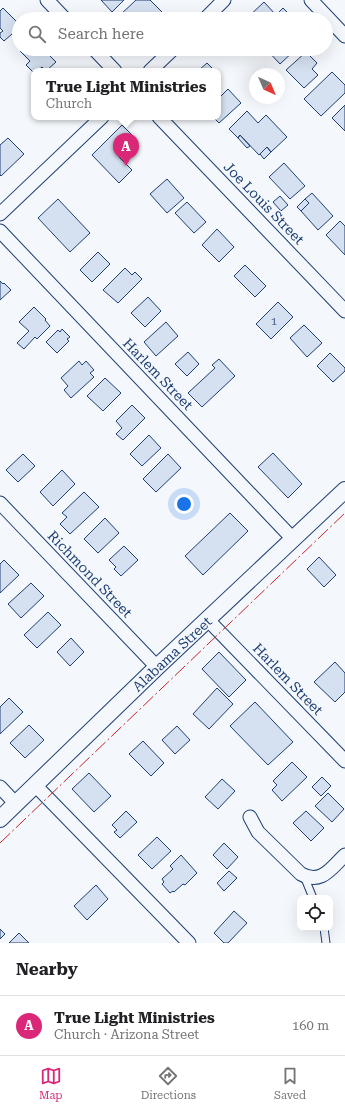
<!DOCTYPE html>
<html lang="en">
<head>
<meta charset="utf-8">
<style>
  :root { --surface:#fff; --page:#f6f6f6; --text:#202124; --muted:#757577; --line:#e0e0e0; --accent:#db2777 }
  body { margin:0; font-family:"Roboto Serif",serif; background:var(--page); color:var(--text) }
  .controls { position:absolute; right:12px; bottom:12px; display:grid; overflow:hidden; border-radius:8px; box-shadow:0 4px 16px #0002 }
  .controls button { width:36px; height:36px; display:grid; place-items:center; padding:0; border:0; border-bottom:1px solid var(--line); background:var(--surface); color:var(--text); font:20px sans-serif }
  .compass { position:absolute; left:249px; top:68px; width:36px; height:36px; border-radius:50%; background:var(--surface); box-shadow:0 4px 16px #0002; rotate:136deg }
  .you { position:absolute; left:184px; top:504px; width:14px; height:14px; margin:-10px; border:3px solid #fff; border-radius:50%; background:#1a73e8; box-shadow:0 0 0 6px #1a73e833 }
  .badge { display:grid; place-items:center; width:26px; height:26px; border-radius:50%; background:var(--accent); color:#fff; font-size:13px; font-weight:700 }
  .pin { position:absolute; translate:-50% -33px; filter:drop-shadow(0 1px 2px #0008) }
  .pin::after { content:''; position:absolute; top:21px; width:14px; height:12px; background:inherit; clip-path:polygon(0 0,100% 0,50% 100%) }
  .popup { position:absolute; left:31px; top:68px; width:190px; height:52px; box-sizing:border-box; display:grid; place-content:center; border-radius:8px; background:var(--surface); filter:drop-shadow(0 1px 3px #0005); font-size:13px; white-space:nowrap; color:var(--muted) }
  .popup b { font-size:15px; color:var(--text) }
  .popup::after { content:''; position:absolute; left:50%; top:100%; margin-left:-8px; border:8px solid transparent; border-top-color:var(--surface) }
  .list { margin:0; padding:0; list-style:none }
  h2 { display:flex; justify-content:space-between; align-items:center; height:52px; margin:0; padding:0 16px; font-size:17px }
  h2 small { font-size:13px; font-weight:400; color:var(--muted) }
  .list li { display:grid; grid-template-columns:26px 1fr auto; gap:12px; align-items:center; box-sizing:border-box; height:60px; padding:0 16px; border-top:1px solid var(--line) }
  .list b { display:block; font-size:15px; white-space:nowrap }
  .list p { margin:0; font-size:13px; white-space:nowrap; color:var(--muted) }
  .list em { font-size:13px; font-style:normal; color:var(--muted) }
  .icon { flex:none; width:22px; height:22px; fill:none; stroke:currentColor; stroke-width:2; stroke-linecap:round; stroke-linejoin:round }
  .map { position:relative; flex:none; width:345px; height:943px; overflow:hidden }
  .search { position:absolute; background:var(--surface); box-shadow:0 4px 16px #0002; left:12px; right:12px; top:12px; height:44px; display:flex; align-items:center; gap:10px; box-sizing:border-box; padding:0 14px; border-radius:22px; color:var(--muted); font-size:15px }
  .sheet { height:112px; background:var(--surface) }
  nav { display:flex; justify-content:space-around; align-items:center; box-sizing:border-box; height:56px; border-top:1px solid var(--line); background:var(--surface); font-size:11px; color:var(--muted) }
  nav a { display:grid; justify-items:center; gap:2px }
  nav .on { color:var(--accent) }
  .map>svg:first-child { display:block }
  .building { fill:#d5e0f0; stroke:#1d3f73 }
  .lines { fill:none; stroke-linecap:round; stroke-linejoin:round }
  .service-casing { stroke:#1d3f73; stroke-width:9 }
  .minor-casing { stroke:#1d3f73; stroke-width:15 }
  .tertiary-casing { stroke:#1d3f73; stroke-width:18 }
  .service { stroke:#f4f7fb; stroke-width:7 }
  .minor { stroke:#f4f7fb; stroke-width:13 }
  .tertiary { stroke:#f4f7fb; stroke-width:16 }
  .power { stroke:#c62828; stroke-width:1; stroke-dasharray:14 3 2 3; stroke-linecap:butt }
  .labels { text-anchor:middle; stroke-width:3; stroke-linejoin:round; paint-order:stroke }
  .number-label { font-size:12px; fill:#4b6792 }
  .street-label { font-size:14px; fill:#1d3f73; stroke:#f4f7fb }
</style>
</head>
<body>
<div class="map">
<svg width="345" height="943" viewBox="0 0 345 943">
  <rect width="100%" height="100%" fill="#f4f7fb"/>
  <path class="building" d="M101 0H124L112 12Z
    M136 0H150L166 16 162 19H122L119 16Z
    M264 2 276 15 272 19H246Z
    M3 8 19 24V26L17 29 19 31V37L17 39 12 34 4 41 0 37V33L3 31 0 28V11Z
    M283 8 288 13 282 19H272Z
    M23 49H43L56 62 46 71 42 67 37 71H34V73L26 65 30 61 20 51Z
    M266 49H296L280 64Z
    M306 52 317 63 312 69 318 75 304 88 286 70Z
    M207 63 215 71H198Z
    M332 72 345 85V93L321 116 304 99Z
    M228 89 241 103 219 123 213 117H218V99Z
    M345 105V131L332 118Z
    M247 111 258 123 266 115 287 137 271 152 267 147 259 155 240 135 238 138 229 129Z
    M122 125 137 140 119 157 132 170 119 183 92 155Z
    M240 135 250 146 247 148 238 138Z
    M8 138 24 154 1 176 0 175V145Z
    M267 147 271 152 264 159 260 154Z
    M284 163 305 186 290 199 269 177Z
    M167 179 184 198 167 213 150 194Z
    M312 193 333 216 318 230 301 211 309 203 305 199Z
    M280 196 288 205 281 211 273 202Z
    M58 199 90 233 70 252 38 218Z
    M305 199 309 203 301 211 297 207Z
    M187 202 206 222 194 233 175 213Z
    M340 221 345 226V255L326 235Z
    M217 229 234 247 219 262 202 245Z
    M98 252 110 264 92 282 80 270Z
    M245 265 266 286 255 297 234 276Z
    M125 268 132 275 135 272 142 279 118 303 103 290Z
    M0 281 3 284 4 283 11 290 0 300Z
    M148 297 161 311 145 327 131 313Z
    M278 302 293 317 271 339 256 324Z
    M34 307 46 319 45 320 50 326 37 339 35 337 24 349 17 343 29 331 19 322Z
    M166 322 178 336 156 356 144 342Z
    M304 325 322 343 307 357 290 338Z
    M62 329 70 337 67 339 69 341 57 353 46 342 58 330 60 332Z
    M188 352 199 364 187 376 175 364Z
    M330 353 345 368V371L333 382 317 366Z
    M219 359 235 376 202 407 188 393 215 368 212 365Z
    M79 361 82 365 86 361 94 370 90 373 94 377 71 398 64 390 68 386 61 378Z
    M105 378 121 393 103 411 87 396Z
    M132 405 145 418 123 440 116 434 122 428 116 421Z
    M149 435 161 448 142 466 130 454Z
    M273 453 302 484 288 498 258 467Z
    M23 454 35 466 18 482 6 470Z
    M168 454 181 468 156 492 143 479Z
    M62 470 75 484 53 506 40 492Z
    M84 492 99 507 70 534 60 524 67 517 62 513Z
    M230 513 248 531 203 575 185 556Z
    M105 518 119 533 98 553 84 539Z
    M124 546 138 560 121 576 114 569 116 567 109 560Z
    M319 557 336 575 324 587 307 569Z
    M4 560 19 575 0 593V564Z
    M31 583 44 596 21 618 8 604Z
    M48 612 61 625 37 648 24 635Z
    M71 638 84 652 70 666 57 652Z
    M219 652 246 680 229 697 202 669Z
    M335 662 345 673V692L335 702 314 682Z
    M217 688 233 704 209 729 193 714Z
    M9 698 23 712 0 734V707Z
    M255 702 293 742 268 765 230 726Z
    M29 725 44 740 25 758 10 743Z
    M177 726 190 740 175 754 162 740Z
    M143 741 164 763 151 776 129 754Z
    M292 762 307 777 282 801 272 790 277 785 273 781Z
    M89 773 111 796 94 812 72 789Z
    M322 777 331 786 321 796 312 787Z
    M222 779 235 791 218 809 205 797Z
    M328 793 344 809 332 822 315 806Z
    M126 811 137 822 120 838 114 832 117 830 112 825Z
    M306 811 324 828 311 841 293 823Z
    M157 837 171 851 152 869 138 855Z
    M224 843 238 857 227 869 213 855Z
    M181 855 197 873 185 885 183 884 174 892 173 891 170 893 162 884 164 882 162 879 173 869 170 866Z
    M229 871 237 878 224 891 217 883Z
    M96 885 108 899 87 920 74 906Z
    M234 911 247 923 228 943H224L214 933Z
    M0 929 5 934 0 939Z
    M19 933 29 943H9Z"/>
  <g class="lines">
    <defs>
      <path id="service" d="M304 876 313 898
        M324 928 326 943"/>
      <path id="minor" d="M47 0 65 19
        M311 0 345 36
        M205 19 224 0
        M94 49 115 71
        M150 71 173 49
        M159 117 345 311
        M0 214 102 117
        M0 231 293 539
        M0 503 157 667
        M208 620 345 761
        M35 785 189 943
        M0 787 16 804
        M250 817 258 832 301 874C322 885 331 868 345 855"/>
      <path id="tertiary" d="M0 819 157 667 345 490"/>
    </defs>
    <use href="#service" class="service-casing"/>
    <use href="#minor" class="minor-casing"/>
    <use href="#tertiary" class="tertiary-casing"/>
    <use href="#service" class="service"/>
    <use href="#minor" class="minor"/>
    <use href="#tertiary" class="tertiary"/>
    <path class="power" d="M0 843 345 513"/>
  </g>
  <g class="labels">
    <g class="number-label">
      <text x="274" y="325">1</text>
    </g>
    <g class="street-label">
      <text transform="translate(264 203) rotate(46)" y="5">Joe Louis Street</text>
      <text transform="translate(158 374) rotate(46)" y="5">Harlem Street</text>
      <text transform="translate(90 574) rotate(46)" y="5">Richmond Street</text>
      <text transform="translate(172 654) rotate(-43)" y="5">Alabama Street</text>
      <text transform="translate(288 679) rotate(46)" y="5">Harlem Street</text>
    </g>
  </g>
</svg>
<div class="controls">
<button><svg class="icon" aria-label="locate" viewBox="0 0 24 24"><circle cx="12" cy="12" r="6"/><path d="M12 2v4M12 18v4M2 12h4M18 12h4"/></svg></button>
</div>
<svg class="compass" viewBox="-18 -18 36 36"><path d="M0-13l5 13h-10z" fill="#e53935"/><path d="M0 13l5-13h-10z" fill="#757577"/></svg>
<div class="you"></div>
<div class="pin badge" style="left:126px;top:166px">A</div>
<div class="popup"><b>True Light Ministries</b>Church</div>
<div class="search"><svg class="icon" aria-label="search" viewBox="0 0 24 24"><circle cx="10" cy="10" r="6"/><path d="M15 15l6 6"/></svg>Search here</div>
</div>
<section class="sheet">
<h2>Nearby<small></small></h2>
<ul class="list">
<li><span class="badge">A</span><div><b>True Light Ministries</b><p>Church · Arizona Street</p></div><em>160 m</em></li>
</ul>
</section>
<nav>
<a class="on"><svg class="icon" aria-label="map" viewBox="0 0 24 24"><path d="M3 6l6-2 6 2 6-2v14l-6 2-6-2-6 2zM9 4v14M15 6v14"/></svg>Map</a>
<a><svg class="icon" aria-label="directions" viewBox="0 0 24 24"><path d="M12 3l9 9-9 9-9-9zM9 14v-3h6M13 9l2 2-2 2"/></svg>Directions</a>
<a><svg class="icon" aria-label="saved" viewBox="0 0 24 24"><path d="M7 4h10v16l-5-4-5 4z"/></svg>Saved</a>
</nav>
</body>
</html>
